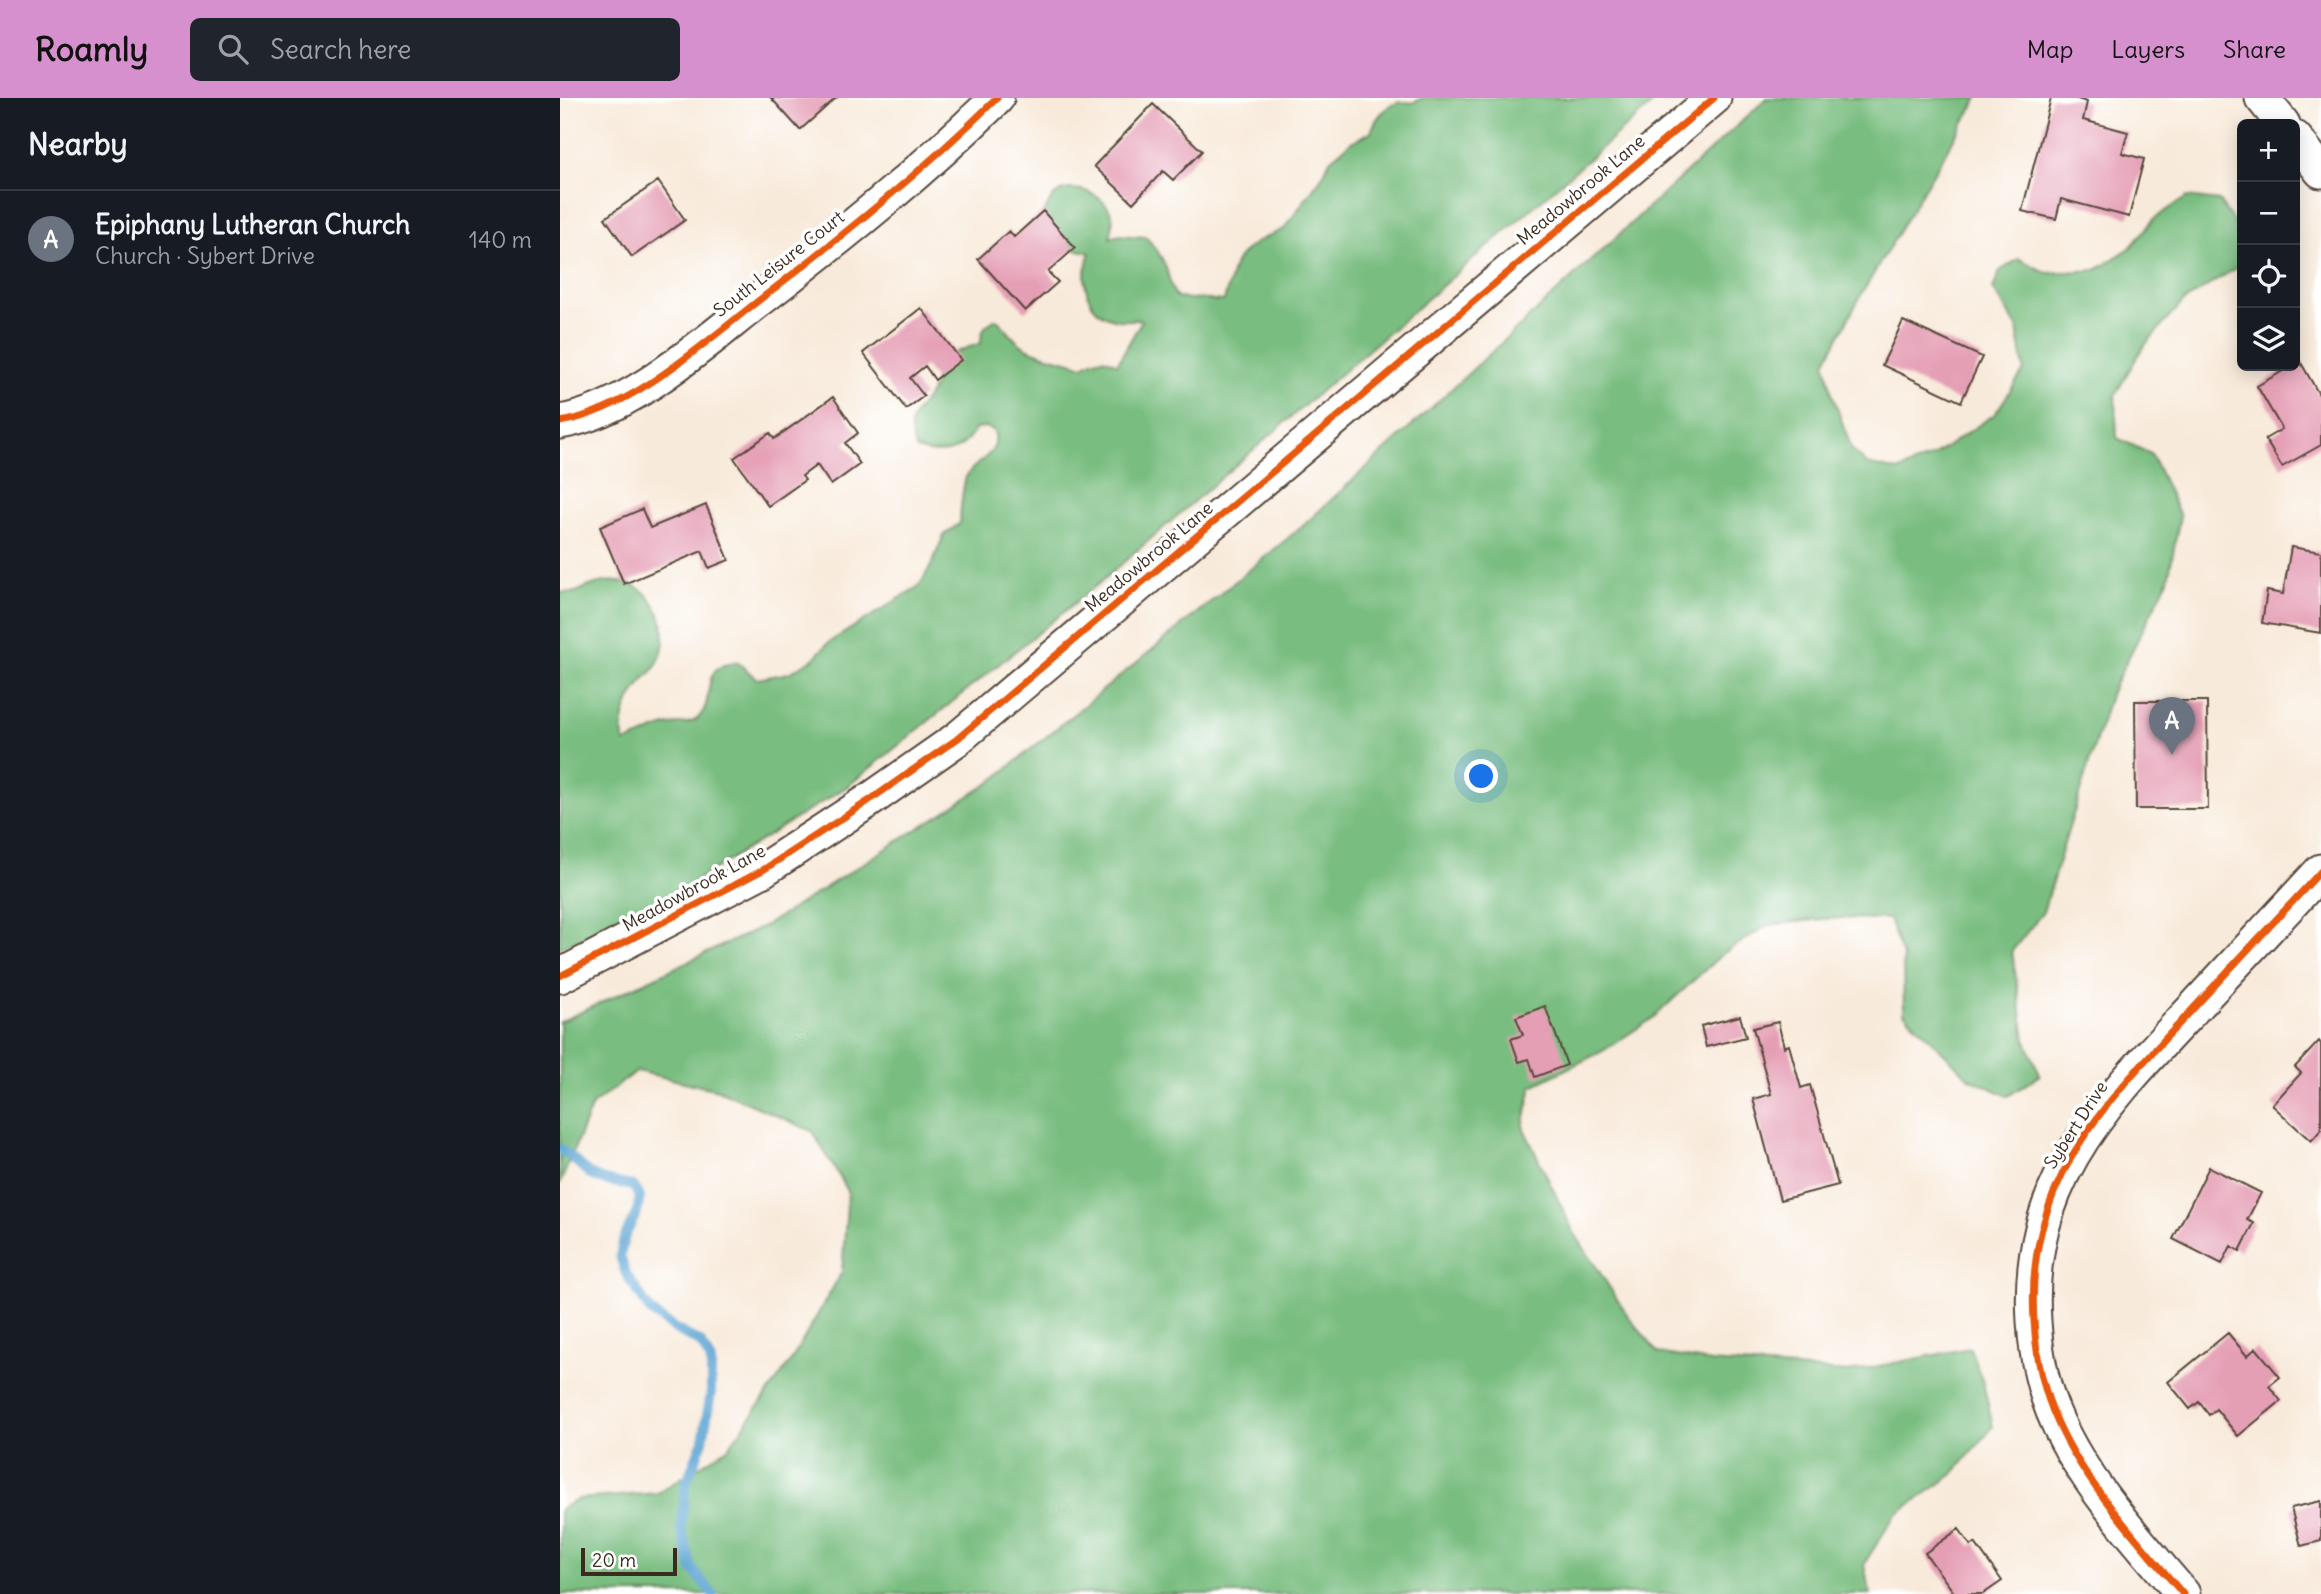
<!DOCTYPE html>
<html lang="en">
<head>
<meta charset="utf-8">
<style>
  :root { --surface:#171b24; --page:#20242c; --text:#f1f3f6; --muted:#9ea1a6; --line:#363941; --accent:#d690ce }
  body { margin:0; font-family:Delius,sans-serif; background:var(--page); color:var(--text) }
  .controls { position:absolute; right:21px; top:21px; display:grid; overflow:hidden; border-radius:10px; box-shadow:0 4px 18px #0003 }
  .controls button { width:63px; height:63px; display:grid; place-items:center; padding:0; border:0; border-bottom:2px solid var(--line); background:var(--surface); color:var(--text); font:35px sans-serif }
  .scale { position:absolute; left:21px; bottom:18px; width:96px; box-sizing:border-box; padding-left:7px; border:4px solid #3b2a1e; border-top:0; font-size:19px; line-height:24px; white-space:nowrap; color:#3b2a1e; -webkit-text-stroke:5px #fff; paint-order:stroke }
  .you { position:absolute; left:922px; top:679px; width:24px; height:24px; margin:-18px; border:5px solid #fff; border-radius:50%; background:#1a73e8; box-shadow:0 0 0 10px #1a73e833 }
  .badge { display:grid; place-items:center; width:46px; height:46px; border-radius:50%; background:var(--accent); color:#fff; font-size:23px; font-weight:700 }
  .pin { position:absolute; translate:-50% -58px; filter:drop-shadow(0 2px 4px #0008) }
  .pin::after { content:''; position:absolute; top:37px; width:24px; height:21px; background:inherit; clip-path:polygon(0 0,100% 0,50% 100%) }
  .list { margin:0; padding:0; list-style:none }
  h2 { display:flex; justify-content:space-between; align-items:center; height:91px; margin:0; padding:0 28px; font-size:30px }
  h2 small { font-size:23px; font-weight:400; color:var(--muted) }
  .list li { display:grid; grid-template-columns:46px 1fr auto; gap:21px; align-items:center; box-sizing:border-box; height:98px; padding:0 28px; border-top:2px solid var(--line) }
  .list b { display:block; font-size:26px; white-space:nowrap }
  .list p { margin:0; font-size:23px; white-space:nowrap; color:var(--muted) }
  .list em { font-size:23px; font-style:normal; color:var(--muted) }
  .icon { flex:none; width:38px; height:38px; fill:none; stroke:currentColor; stroke-width:2; stroke-linecap:round; stroke-linejoin:round }
  .map { position:relative; flex:none; width:1761px; height:1496px; overflow:hidden }
  header { display:flex; align-items:center; gap:42px; box-sizing:border-box; height:98px; padding:0 35px; background:var(--accent); color:#111 }
  header strong { font-size:33px }
  nav { display:flex; gap:38px; margin-inline-start:auto; font-size:24px }
  .search { width:490px; height:63px; background:var(--page); display:flex; align-items:center; gap:18px; box-sizing:border-box; padding:0 24px; border-radius:10px; color:var(--muted); font-size:26px }
  main { display:flex }
  aside { flex:1; background:var(--surface) }
  .map>svg:first-child { display:block }
  .forest { fill:#79bd80; stroke:#5a744f; stroke-width:2 }
  .lines { fill:none; stroke-linecap:round; stroke-linejoin:round }
  .stream { stroke:#59a3d1; stroke-width:10 }
  .building { fill:#e59fb5 }
  .street-casing { stroke:#57473a; stroke-width:37 }
  .street { stroke:#fff; stroke-width:33 }
  .cycleway-casing { stroke:#fff; stroke-width:11 }
  .cycleway { stroke:#e8590c; stroke-width:7 }
  .labels { text-anchor:middle; stroke-width:7; stroke-linejoin:round; paint-order:stroke }
  .street-label { font-size:18px; fill:#3b2a1e; stroke:#fff }
</style>
</head>
<body>
<header>
<strong>Roamly</strong>
<div class="search"><svg class="icon" aria-label="search" viewBox="0 0 24 24"><circle cx="10" cy="10" r="6"/><path d="M15 15l6 6"/></svg>Search here</div>
<nav><a>Map</a><a>Layers</a><a>Share</a></nav>
</header>
<main>
<aside>
<h2>Nearby<small></small></h2>
<ul class="list">
<li><span class="badge" style="background:#6b7280">A</span><div><b>Epiphany Lutheran Church</b><p>Church · Sybert Drive</p></div><em>140 m</em></li>
</ul>
</aside>
<div class="map">
<svg width="1761" height="1496" viewBox="0 0 1761 1496">
  <rect width="100%" height="100%" fill="#fff"/>
  <filter id="ink" filterUnits="userSpaceOnUse"><feTurbulence type="fractalNoise" baseFrequency=".0143" numOctaves="2"/><feDisplacementMap in="SourceGraphic" scale="14" xChannelSelector="R" yChannelSelector="G"/><feConvolveMatrix kernelMatrix="1 2 1 2 8 2 1 2 1" color-interpolation-filters="sRGB"/></filter>
  <filter id="wash" filterUnits="userSpaceOnUse"><feTurbulence type="fractalNoise" baseFrequency=".00686" numOctaves="4" result="noise"/><feDisplacementMap in="SourceGraphic" scale="28" xChannelSelector="R" yChannelSelector="G"/><feGaussianBlur stdDeviation="1.57" result="paint"/><feColorMatrix in="noise" values="0 0 0 0 0 0 0 0 0 0 0 0 0 0 0 0 0 1.4 0 .05"/><feComposite in="paint" operator="in"/></filter>
  <g filter="url(#wash)">
    <rect width="100%" height="100%" fill="#f8eada"/>
    <path class="forest" d="M863 0H1099L542 483 288 688 127 788 0 850V495C6 493 10 496 15 494 20 493 25 489 30 488 49 480 75 482 89 499 105 519 110 546 95 569 92 575 85 579 81 585 68 602 59 623 64 644 80 640 93 631 110 627 120 625 129 627 137 621 159 601 135 568 177 564L197 581 229 575 253 561 268 545 359 488 372 466 384 437 400 425C400 416 403 387 406 379 415 361 442 358 434 333L425 329 416 330C401 356 383 359 356 351 343 317 356 319 372 292 376 286 375 278 379 271 391 252 403 252 421 245 421 232 424 228 436 221 445 228 450 238 459 245 476 258 502 260 523 268 536 260 543 257 557 266L582 222C575 221 566 223 559 222 524 217 520 181 530 155L507 149 482 120C486 112 489 101 496 96 514 83 546 97 552 118 554 124 551 134 550 140L558 137 586 139C595 150 603 159 607 173 610 184 610 190 617 200L664 203 675 165 685 153 698 143 724 131 763 77 770 62 791 44 811 34C817 16 832 0 852 5Z
      M1207 0H1418L1301 197 1265 265 1272 296 1292 352 1307 366 1338 373 1373 358 1435 316 1464 272 1457 229 1433 191 1440 173 1459 161 1487 175 1536 172 1570 150 1595 120 1627 99 1659 103 1682 136V154L1677 169 1623 204 1583 249 1555 297 1557 340 1591 356 1620 418 1608 482 1551 594 1483 814 1452 853 1465 941 1480 977 1448 998 1409 980 1344 915 1343 860 1329 821 1273 820 1208 827 1161 857 1093 920 1043 953 972 988 963 1029 1013 1133 1068 1218 1098 1255 1151 1264 1289 1274 1410 1250 1423 1285 1433 1329 1392 1377 1335 1417 1304 1466 1310 1496H0V1411L19 1401 98 1395 169 1349 231 1263 282 1174 288 1093 252 1033 158 992 77 973 32 1007 0 1086V924L208 826 431 684 744 427Z"/>
    <g class="lines">
      <path class="stream" d="M0 1051C12 1058 19 1067 30 1076 42 1084 60 1085 73 1088L80 1099 77 1114 64 1140 60 1158 66 1176 91 1214 117 1232 140 1244 151 1263V1294L143 1343 126 1385 121 1430 132 1471 153 1496"/>
    </g>
    <g id="blocks">
      <path class="building" d="M211 0H276L240 32Z
        M1491 0H1514L1527 4 1523 22 1568 34 1562 55 1584 61 1569 119 1501 101 1496 121 1462 113Z
        M593 6 642 53 613 82 603 73 573 105 534 68Z
        M98 83 125 122 72 159 45 120Z
        M483 113 515 150 488 174 498 184 465 213 418 161 449 133 454 139Z
        M361 210 401 262 375 282 365 268 350 280 364 298 346 311 303 255Z
        M1343 223 1422 259 1401 304 1322 267Z
        M1740 263 1761 300V347L1722 369 1705 341 1722 331 1697 288Z
        M273 299 298 335 285 345 300 366 271 387 257 367 242 378 245 382 208 408 174 360 210 335 214 341Z
        M146 407 169 462 149 470 142 453 64 486 40 429 82 411 90 430Z
        M1731 449 1761 454V535L1702 525 1707 493 1723 496Z
        M1575 603H1647L1648 711H1576Z
        M985 908 1007 967 975 979 969 961 959 964 951 941 963 937 956 919Z
        M1180 918 1186 939 1146 949 1141 928Z
        M1218 924 1224 949 1229 947 1241 990 1250 987 1278 1087 1220 1102 1193 1001 1211 996 1193 930Z
        M1759 943 1761 946V1032L1751 1043 1712 1007 1741 975 1735 969Z
        M1649 1069 1701 1095 1687 1122 1694 1125 1680 1153 1671 1148 1662 1166 1613 1141Z
        M1668 1235 1687 1258 1696 1250 1720 1279 1709 1288 1721 1303 1678 1338 1656 1311 1649 1317 1639 1304 1630 1311 1608 1284Z
        M1761 1403V1443L1741 1448 1731 1410Z
        M1399 1431 1411 1448 1415 1445 1442 1483 1423 1496H1395L1365 1455Z"/>
    </g>
  </g>
  <g filter="url(#ink)">
    <use href="#blocks" fill-opacity="0" stroke="#57473a" stroke-width="2"/>
    <g class="lines">
      <defs>
        <path id="street" d="M1702 0 1723 26
          M1735 40 1761 73
          M0 324C69 313 143 246 198 203 281 139 362 74 437 0
          M0 878 203 772 307 704 397 641 1154 0
          M1623 1496C1580 1445 1525 1386 1498 1325 1483 1293 1476 1258 1474 1223 1465 1084 1543 1007 1631 913 1674 866 1718 820 1761 773"/>
      </defs>
      <use href="#street" class="street-casing"/>
      <use href="#street" class="street"/>
      <defs>
        <path id="cycleway" d="M0 324C69 313 143 246 198 203 281 139 362 74 437 0
          M0 878 203 772 307 704 397 641 1154 0
          M1623 1496C1580 1445 1525 1386 1498 1325 1483 1293 1476 1258 1474 1223 1465 1084 1543 1007 1631 913 1674 866 1718 820 1761 773"/>
      </defs>
      <use href="#cycleway" class="cycleway-casing"/>
      <use href="#cycleway" class="cycleway"/>
    </g>
  </g>
  <g class="labels">
    <g class="street-label">
      <text transform="translate(1021 92) rotate(-40)" y="6">Meadowbrook Lane</text>
      <text transform="translate(219 166) rotate(-38)" y="6">South Leisure Court</text>
      <text transform="translate(589 459) rotate(-40)" y="6">Meadowbrook Lane</text>
      <text transform="translate(134 790) rotate(-29)" y="6">Meadowbrook Lane</text>
      <text transform="translate(1516 1027) rotate(-57)" y="6">Sybert Drive</text>
    </g>
  </g>
</svg>
<div class="controls">
<button>+</button>
<button>−</button>
<button><svg class="icon" aria-label="locate" viewBox="0 0 24 24"><circle cx="12" cy="12" r="6"/><path d="M12 2v4M12 18v4M2 12h4M18 12h4"/></svg></button>
<button><svg class="icon" aria-label="layers" viewBox="0 0 24 24"><path d="M12 4l9 5-9 5-9-5zM3 14l9 5 9-5"/></svg></button>
</div>
<div class="scale">20 m</div>
<div class="you"></div>
<div class="pin badge" style="left:1612px;top:657px;background:#6b7280">A</div>
</div>
</main>
</body>
</html>
